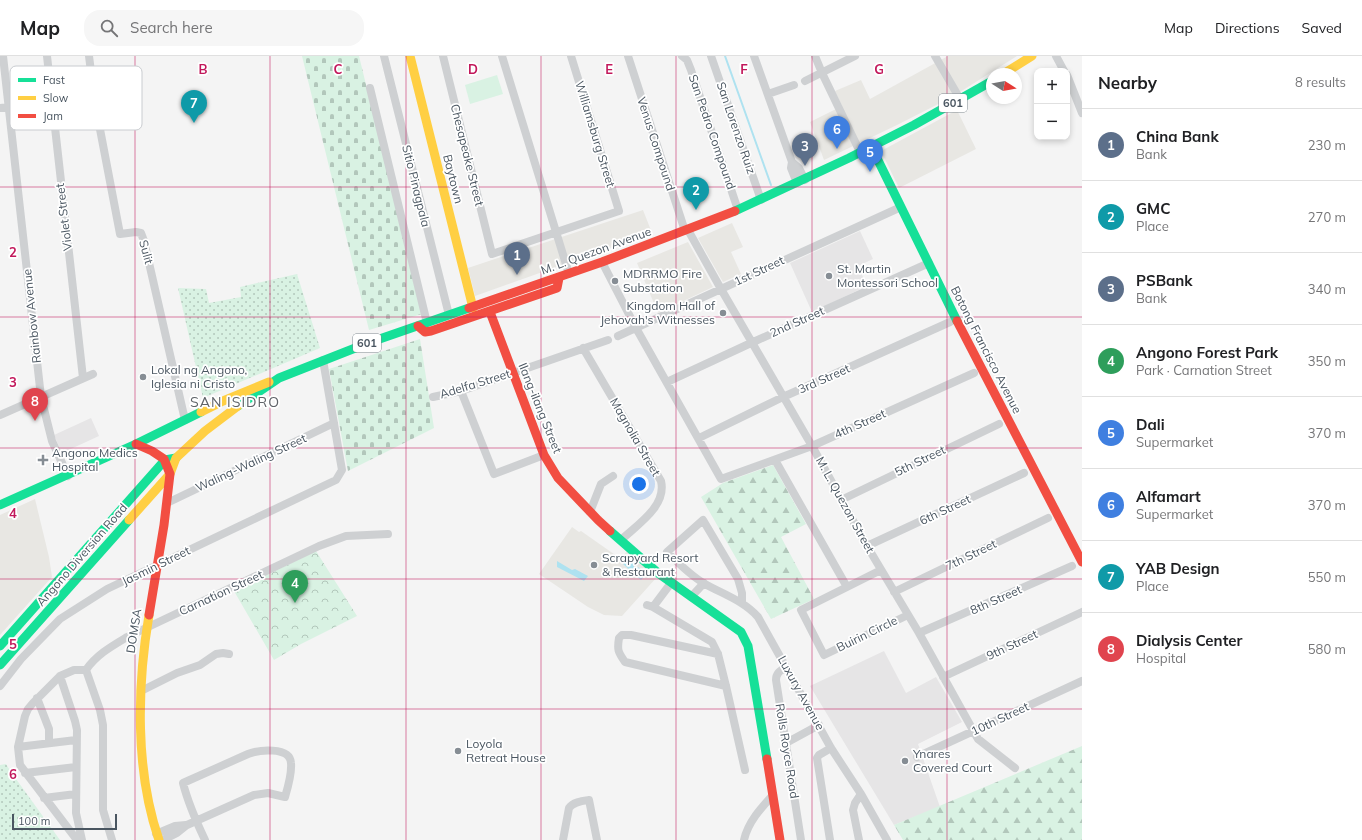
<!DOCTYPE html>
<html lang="en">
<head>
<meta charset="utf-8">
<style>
  :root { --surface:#fff; --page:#f6f6f6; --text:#202124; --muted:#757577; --line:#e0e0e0; --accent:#ea580c }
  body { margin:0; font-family:Mulish,sans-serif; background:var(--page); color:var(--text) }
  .controls { position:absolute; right:12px; top:12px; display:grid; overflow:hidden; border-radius:8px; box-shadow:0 2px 6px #0003 }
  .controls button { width:36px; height:36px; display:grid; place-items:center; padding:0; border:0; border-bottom:1px solid var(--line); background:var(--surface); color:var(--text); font:20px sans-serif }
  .compass { position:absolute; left:986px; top:12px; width:36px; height:36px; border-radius:50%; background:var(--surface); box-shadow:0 2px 6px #0003; rotate:101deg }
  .scale { position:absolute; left:12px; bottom:10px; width:105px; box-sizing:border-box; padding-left:4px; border:2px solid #4a5661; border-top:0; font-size:11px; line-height:14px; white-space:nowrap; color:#4a5661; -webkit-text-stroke:3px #fff; paint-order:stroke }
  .you { position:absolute; left:639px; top:428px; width:14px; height:14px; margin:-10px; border:3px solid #fff; border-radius:50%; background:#1a73e8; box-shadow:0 0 0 6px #1a73e833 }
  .badge { display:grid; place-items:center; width:26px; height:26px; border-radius:50%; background:var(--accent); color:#fff; font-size:13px; font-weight:700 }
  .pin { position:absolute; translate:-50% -33px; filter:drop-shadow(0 1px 2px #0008) }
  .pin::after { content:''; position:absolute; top:21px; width:14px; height:12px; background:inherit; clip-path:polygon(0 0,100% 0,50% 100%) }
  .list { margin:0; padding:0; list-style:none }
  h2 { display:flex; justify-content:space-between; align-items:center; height:52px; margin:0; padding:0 16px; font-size:17px }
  h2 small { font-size:13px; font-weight:400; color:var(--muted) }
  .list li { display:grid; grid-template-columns:26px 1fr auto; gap:12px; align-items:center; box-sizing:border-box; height:72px; padding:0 16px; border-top:1px solid var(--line) }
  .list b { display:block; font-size:15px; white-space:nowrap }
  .list p { margin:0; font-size:13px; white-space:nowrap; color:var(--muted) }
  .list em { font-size:13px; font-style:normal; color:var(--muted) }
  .icon { flex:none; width:22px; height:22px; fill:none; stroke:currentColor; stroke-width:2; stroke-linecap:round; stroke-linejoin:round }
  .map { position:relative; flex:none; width:1082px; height:784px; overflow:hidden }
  header { display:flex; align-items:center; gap:24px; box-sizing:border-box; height:56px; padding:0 20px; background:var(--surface); border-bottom:1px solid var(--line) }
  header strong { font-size:19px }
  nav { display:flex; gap:22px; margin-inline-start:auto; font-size:14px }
  .search { width:280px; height:36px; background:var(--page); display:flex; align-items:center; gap:10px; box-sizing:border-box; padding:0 14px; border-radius:16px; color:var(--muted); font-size:15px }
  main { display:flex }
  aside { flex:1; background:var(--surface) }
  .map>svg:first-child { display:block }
  .commercial { fill:#e8e7e3 }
  .education { fill:#e6e5e6 }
  .grass { fill:url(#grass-dots) }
  .forest { fill:url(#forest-firs) }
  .cemetery { fill:url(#cemetery-stones) }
  .park { fill:url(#park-crowns) }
  .pitch { fill:#d9f2e3 }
  .water { fill:#aee2f0 }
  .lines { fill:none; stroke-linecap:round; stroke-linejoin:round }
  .stream { stroke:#aee2f0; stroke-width:2 }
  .street { stroke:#ced0d2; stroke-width:8 }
  .fast { stroke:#16e098; stroke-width:9 }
  .slow { stroke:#ffcf43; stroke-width:9 }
  .jam { stroke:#f24e42; stroke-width:9 }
  .grid { fill:none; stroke:#c2185b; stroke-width:1; stroke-opacity:0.55 }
  .poi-dot { fill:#868d94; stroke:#fff; stroke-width:1.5 }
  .labels { text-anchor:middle; stroke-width:3.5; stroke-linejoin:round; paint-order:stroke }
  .shield { fill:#fff; stroke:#808990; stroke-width:1 }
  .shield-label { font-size:11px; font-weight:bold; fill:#4a5661 }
  .street-label { font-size:12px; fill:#4a5661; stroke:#fff }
  .poi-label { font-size:12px; fill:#4a5661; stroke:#fff; text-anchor:start }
  .quarter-label { font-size:14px; letter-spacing:1px; fill:#5f6368; stroke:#fff }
  .key { fill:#fff; stroke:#c9ccd0; stroke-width:1 }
  .key-label { font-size:11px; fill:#4a5661 }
  .grid-label { font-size:13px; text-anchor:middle; font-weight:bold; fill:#c2185b; stroke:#fff; stroke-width:3.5; stroke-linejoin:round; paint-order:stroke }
</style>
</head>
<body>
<header>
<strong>Map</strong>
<div class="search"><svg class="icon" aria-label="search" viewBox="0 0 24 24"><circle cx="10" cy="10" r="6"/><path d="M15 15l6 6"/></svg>Search here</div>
<nav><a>Map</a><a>Directions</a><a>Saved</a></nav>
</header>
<main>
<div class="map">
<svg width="1082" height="784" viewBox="0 0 1082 784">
  <defs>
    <pattern id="grass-dots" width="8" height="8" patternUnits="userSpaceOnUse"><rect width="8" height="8" fill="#d9f2e3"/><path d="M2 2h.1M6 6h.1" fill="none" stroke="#b2c7bb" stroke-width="1.8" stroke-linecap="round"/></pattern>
    <pattern id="forest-firs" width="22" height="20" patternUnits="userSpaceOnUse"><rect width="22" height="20" fill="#d9f2e3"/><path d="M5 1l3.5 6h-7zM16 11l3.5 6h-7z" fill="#b2c7bb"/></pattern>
    <pattern id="cemetery-stones" width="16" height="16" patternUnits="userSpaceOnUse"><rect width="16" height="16" fill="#d9f2e3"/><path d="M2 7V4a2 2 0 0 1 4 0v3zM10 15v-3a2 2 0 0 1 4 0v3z" fill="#b2c7bb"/></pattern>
    <pattern id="park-crowns" width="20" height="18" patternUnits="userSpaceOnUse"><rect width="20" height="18" fill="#d9f2e3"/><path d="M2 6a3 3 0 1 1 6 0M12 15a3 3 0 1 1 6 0" fill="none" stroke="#b2c7bb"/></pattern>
  </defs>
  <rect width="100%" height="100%" fill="#f4f4f4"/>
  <path class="commercial" d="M948 0H1017L952 41 897 69 824 104 810 66 842 50 835 35 861 24 870 43Z
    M957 54 976 93 899 132 881 95Z
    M643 154 652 177 475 240 468 212Z
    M732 167 743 191 731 196 741 218 723 226 698 182Z
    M688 186 713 231 658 257 637 207Z
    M35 443 49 501 52 521 0 579V459Z
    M572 471 579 476 581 475 621 503 627 495 657 521 622 560 604 559 588 551 539 518Z"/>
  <path class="education" d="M860 175 873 203 858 210 867 230 812 256 790 207Z
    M91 362 99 380 62 397 54 379Z
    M884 595 906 637 936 621 962 666 918 688 940 751 894 769 810 630Z"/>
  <path class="grass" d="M297 218 320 292 203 342 178 232 206 233 209 247 241 241 240 231Z
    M6 708 11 716 60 784H0V709Z"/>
  <path class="forest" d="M773 409 806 468 781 481 814 543 771 563 701 441 723 427Z
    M1082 690V784H903L894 769Z"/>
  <path class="cemetery" d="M302 0H359L422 258 369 274Z
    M420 283 434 372 348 415 329 313Z"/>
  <path class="park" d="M316 495 357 560 301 588 274 604 234 535Z"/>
  <path class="pitch" d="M497 19 503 38 470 48 465 29Z"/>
  <path class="water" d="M630 503 635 507 633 509 635 512 638 511 645 517V519L641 524 623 508 626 504Z
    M557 505 572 514 575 513 588 520 584 525 557 511Z"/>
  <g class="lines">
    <path class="stream" d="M725 0 771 129"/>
    <path class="street" d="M3 0 41 341 52 385 68 420
      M47 0 83 322
      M89 0 95 47 120 178 136 176 141 177 144 185 185 364
      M384 0 449 259
      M443 0 492 198 619 155 571 0
      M502 0 569 218
      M628 0 685 175
      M682 0 687 4 691 14 738 154
      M711 0 761 144
      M754 0 792 106
      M815 0 822 17 860 96
      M935 0 960 43
      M1056 0 1064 15
      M1067 19 1082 57
      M805 25 855 0
      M370 32 427 267
      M768 38 794 29
      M0 52 77 44
      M792 106 791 112 797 127
      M792 106 799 112 805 124
      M688 174 721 233 812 390 867 490 919 577 974 676 978 683 1015 712
      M602 206 636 272 721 423 812 390 974 317
      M618 280 901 151
      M583 292 661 425C667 450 637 469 621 484
      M667 326 751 287 929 207
      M461 335 494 418 544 399
      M433 341 461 335 608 284
      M0 359 93 318
      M699 382 783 341 950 266
      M775 404 847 531
      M841 444 999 368
      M167 447 334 367
      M590 456 601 428 613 420
      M867 490 1024 417
      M881 514 801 554 824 599 908 559
      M894 536 1048 462
      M691 541 704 527
      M742 547V537L738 523 703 464 667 496C678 507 691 520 705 528 723 538 744 545 758 561L831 692 861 738 887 784
      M647 549 653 551 712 586 718 598 726 630 745 714
      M653 551 671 527
      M919 577 1072 510
      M718 598 631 579H622L619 582C617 594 618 596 625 606L726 630
      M786 611C780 615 776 617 776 624L801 784
      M60 620 75 665 77 674 76 757 82 784
      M943 621 1082 556
      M0 630 21 603 60 563 107 533 336 424 342 414 323 304
      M141 635 177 617 200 609 216 598 223 597 229 598
      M37 642 49 673V687
      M786 687 819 669
      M18 691 76 684
      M917 701 1082 625
      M25 717 76 711
      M44 742 76 738
      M156 778 175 770 186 769
      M77 784 20 709 18 691 25 660 28 653 33 647 60 620 74 614H86
      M112 784 103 754V669L100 654 86 614C96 599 112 590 127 581L319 490 346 480 388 478
      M163 784 177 777 187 769 254 739 268 737 285 741C288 731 292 718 291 707 290 690 258 694 248 698L183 727C188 747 196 765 205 784
      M563 784 569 752C573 746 582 745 589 744L597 784
      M744 784C748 766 761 752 773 739
      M830 784 817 702 819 699 831 692
      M859 784 853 754 855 747 861 738"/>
    <path class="fast" d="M871 90 957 265
      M735 155 849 102 914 69 992 25
      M238 350 279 322 368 287 469 252
      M0 449 136 388 201 356
      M610 475 658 517 741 576 748 590 767 703
      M0 590 165 404 176 402
      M0 609 129 464"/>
    <path class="slow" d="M410 0 473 252
      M1003 18 1032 0
      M201 356 223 345 269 326
      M129 464 170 418 176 402 205 375 238 350
      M149 559C137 630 135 715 159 784"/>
    <path class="jam" d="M469 252 602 206 735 155
      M490 256 544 399 558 422 598 464 610 475
      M957 265 1082 506
      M418 270 425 276 431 275 557 232 559 222
      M136 388 152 395 164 403 170 418 164 469 149 559
      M767 703 780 784"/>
  </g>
  <path class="grid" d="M135 0V784M270 0V784M406 0V784M541 0V784M676 0V784M812 0V784M947 0V784M0 131H1082M0 261H1082M0 392H1082M0 523H1082M0 653H1082"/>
  <g class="poi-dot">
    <circle cx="829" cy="220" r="4"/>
    <circle cx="615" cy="225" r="4"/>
    <circle cx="723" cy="257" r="4"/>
    <circle cx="143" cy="321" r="4"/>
    <path d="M41 398h4v4h4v4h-4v4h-4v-4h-4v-4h4z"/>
    <circle cx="594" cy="509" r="4"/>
    <circle cx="458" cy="695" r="4"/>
    <circle cx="905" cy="705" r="4"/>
  </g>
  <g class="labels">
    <g class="shield">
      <rect x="939" y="38" width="28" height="18" rx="3"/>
      <rect x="353" y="278" width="28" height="18" rx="3"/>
    </g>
    <g class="shield-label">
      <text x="953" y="51">601</text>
      <text x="367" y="291">601</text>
    </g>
    <g class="street-label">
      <text transform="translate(736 72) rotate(71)" y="4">San Lorenzo Ruiz</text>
      <text transform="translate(712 76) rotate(71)" y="4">San Pedro Compound</text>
      <text transform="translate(595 78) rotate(73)" y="4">Williamsburg Street</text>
      <text transform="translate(656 88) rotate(72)" y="4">Venus Compound</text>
      <text transform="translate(467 99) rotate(76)" y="4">Chesapeake Street</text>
      <text transform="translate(453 123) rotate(76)" y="4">Baytown</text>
      <text transform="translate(416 130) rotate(76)" y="4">Sitio Pinagpala</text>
      <text transform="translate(64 161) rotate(-97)" y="4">Violet Street</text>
      <text transform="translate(596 195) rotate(-20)" y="4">M. L. Quezon Avenue</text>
      <text transform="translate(146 196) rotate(75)" y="4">Sulit</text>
      <text transform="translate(759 215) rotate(-25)" y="4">1st Street</text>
      <text transform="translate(32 260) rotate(-96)" y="4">Rainbow Avenue</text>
      <text transform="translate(797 266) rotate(-24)" y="4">2nd Street</text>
      <text transform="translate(986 294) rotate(63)" y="4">Botong Francisco Avenue</text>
      <text transform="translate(824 323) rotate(-24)" y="4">3rd Street</text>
      <text transform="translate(475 328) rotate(-17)" y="4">Adelfa Street</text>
      <text transform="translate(540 352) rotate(68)" y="4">Ilang-ilang Street</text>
      <text transform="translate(860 368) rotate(-24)" y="4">4th Street</text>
      <text transform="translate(635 381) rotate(60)" y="4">Magnolia Street</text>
      <text transform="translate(920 405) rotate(-26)" y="4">5th Street</text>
      <text transform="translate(251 407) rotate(-25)" y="4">Waling-Waling Street</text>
      <text transform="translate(845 449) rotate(61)" y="4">M. L. Quezon Street</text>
      <text transform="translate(945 454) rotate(-25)" y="4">6th Street</text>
      <text transform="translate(82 499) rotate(-49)" y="4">Angono Diversion Road</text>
      <text transform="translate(971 499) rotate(-26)" y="4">7th Street</text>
      <text transform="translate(156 510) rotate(-26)" y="4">Jasmin Street</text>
      <text transform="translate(221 537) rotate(-25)" y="4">Carnation Street</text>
      <text transform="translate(996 544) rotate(-24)" y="4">8th Street</text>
      <text transform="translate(134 575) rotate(-81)" y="4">DOMSA</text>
      <text transform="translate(867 578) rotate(-26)" y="4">Buirin Circle</text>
      <text transform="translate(1012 589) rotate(-25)" y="4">9th Street</text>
      <text transform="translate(801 637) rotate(61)" y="4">Luxury Avenue</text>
      <text transform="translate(1000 663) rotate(-25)" y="4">10th Street</text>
      <text transform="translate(787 695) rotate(81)" y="4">Rolls Royce Road</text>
    </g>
    <g class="poi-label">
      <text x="837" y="217">St. Martin<tspan x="837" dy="14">Montessori School</tspan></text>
      <text x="623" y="222">MDRRMO Fire<tspan x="623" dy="14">Substation</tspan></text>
      <text x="715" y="254" text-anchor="end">Kingdom Hall of<tspan x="715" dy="14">Jehovah's Witnesses</tspan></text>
      <text x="151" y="318">Lokal ng Angono,<tspan x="151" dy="14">Iglesia ni Cristo</tspan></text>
      <text x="52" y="401">Angono Medics<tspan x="52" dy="14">Hospital</tspan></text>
      <text x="602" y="506">Scrapyard Resort<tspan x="602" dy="14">&amp; Restaurant</tspan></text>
      <text x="466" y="692">Loyola<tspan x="466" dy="14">Retreat House</tspan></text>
      <text x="913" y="702">Ynares<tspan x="913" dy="14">Covered Court</tspan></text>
    </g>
    <g class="quarter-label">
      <text x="235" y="351">SAN ISIDRO</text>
    </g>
  </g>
  <rect x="10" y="10" width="132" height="64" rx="6" class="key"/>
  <rect x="18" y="22" width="18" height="4" fill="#16e098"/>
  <rect x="18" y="40" width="18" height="4" fill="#ffcf43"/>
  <rect x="18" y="58" width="18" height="4" fill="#f24e42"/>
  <g class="key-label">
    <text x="43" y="28">Fast</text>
    <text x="43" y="46">Slow</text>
    <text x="43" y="64">Jam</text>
  </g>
  <g class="grid-label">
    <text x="203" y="18">B</text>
    <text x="338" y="18">C</text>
    <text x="473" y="18">D</text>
    <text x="609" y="18">E</text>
    <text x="744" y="18">F</text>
    <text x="879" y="18">G</text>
    <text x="13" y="201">2</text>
    <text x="13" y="331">3</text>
    <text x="13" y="462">4</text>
    <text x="13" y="593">5</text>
    <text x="13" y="723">6</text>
  </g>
</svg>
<div class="controls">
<button>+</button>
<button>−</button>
</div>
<svg class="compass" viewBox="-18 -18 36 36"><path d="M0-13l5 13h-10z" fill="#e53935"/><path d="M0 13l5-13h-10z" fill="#757577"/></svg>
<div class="scale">100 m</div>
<div class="you"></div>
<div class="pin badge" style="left:517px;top:219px;background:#5c6f8a">1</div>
<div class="pin badge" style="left:696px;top:154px;background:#0f9aa8">2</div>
<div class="pin badge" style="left:805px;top:110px;background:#5c6f8a">3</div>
<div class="pin badge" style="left:295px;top:547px;background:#2e9e5b">4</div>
<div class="pin badge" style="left:870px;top:116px;background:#3f7fe0">5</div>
<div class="pin badge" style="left:837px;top:93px;background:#3f7fe0">6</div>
<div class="pin badge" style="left:194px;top:67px;background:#0f9aa8">7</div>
<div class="pin badge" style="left:35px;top:365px;background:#e0444e">8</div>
</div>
<aside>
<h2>Nearby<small>8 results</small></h2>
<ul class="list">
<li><span class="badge" style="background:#5c6f8a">1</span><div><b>China Bank</b><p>Bank</p></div><em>230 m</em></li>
<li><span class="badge" style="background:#0f9aa8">2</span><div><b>GMC</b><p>Place</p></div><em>270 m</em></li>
<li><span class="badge" style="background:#5c6f8a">3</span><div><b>PSBank</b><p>Bank</p></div><em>340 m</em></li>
<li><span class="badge" style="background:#2e9e5b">4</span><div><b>Angono Forest Park</b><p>Park · Carnation Street</p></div><em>350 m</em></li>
<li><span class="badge" style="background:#3f7fe0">5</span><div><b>Dali</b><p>Supermarket</p></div><em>370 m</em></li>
<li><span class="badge" style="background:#3f7fe0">6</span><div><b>Alfamart</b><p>Supermarket</p></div><em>370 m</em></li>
<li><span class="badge" style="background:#0f9aa8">7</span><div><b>YAB Design</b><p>Place</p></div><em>550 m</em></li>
<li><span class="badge" style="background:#e0444e">8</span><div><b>Dialysis Center</b><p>Hospital</p></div><em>580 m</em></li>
</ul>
</aside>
</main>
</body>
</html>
